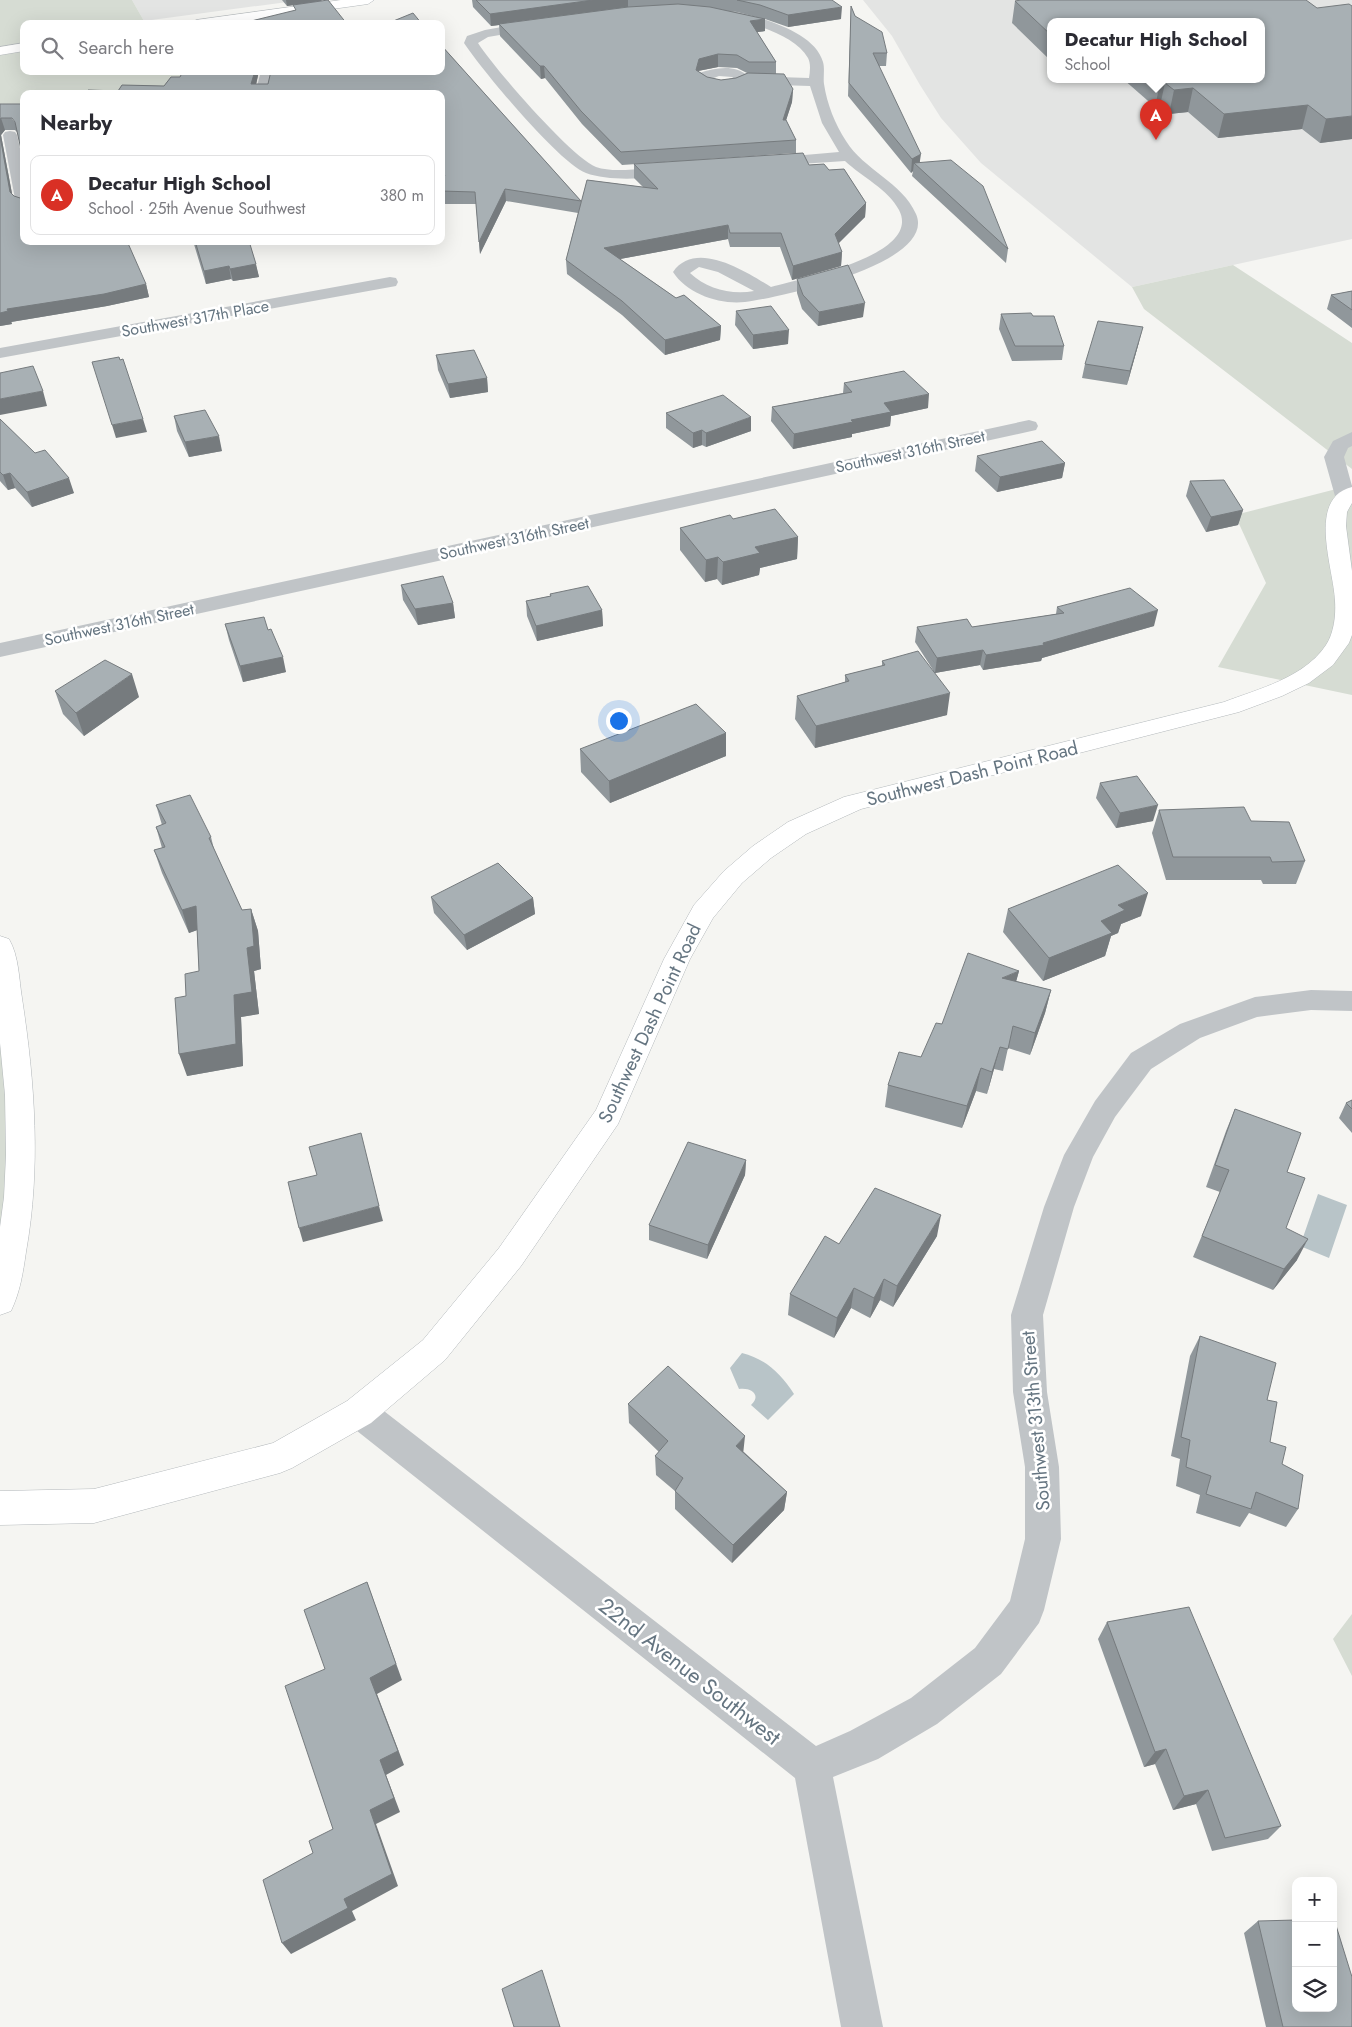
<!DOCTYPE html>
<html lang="en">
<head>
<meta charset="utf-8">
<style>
  :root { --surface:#fff; --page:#f2f2f3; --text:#2b2b33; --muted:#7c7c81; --line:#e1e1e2; --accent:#d93025 }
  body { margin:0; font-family:Jost,sans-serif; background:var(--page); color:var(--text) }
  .controls { position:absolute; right:15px; bottom:15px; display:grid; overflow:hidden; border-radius:10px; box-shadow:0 5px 20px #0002 }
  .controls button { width:45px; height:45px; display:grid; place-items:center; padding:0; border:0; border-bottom:1px solid var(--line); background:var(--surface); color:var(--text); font:25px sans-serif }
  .you { position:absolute; left:618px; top:720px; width:18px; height:18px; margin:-12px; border:4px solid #fff; border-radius:50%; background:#1a73e8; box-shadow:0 0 0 8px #1a73e833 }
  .badge { display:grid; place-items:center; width:32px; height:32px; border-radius:50%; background:var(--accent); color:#fff; font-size:16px; font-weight:700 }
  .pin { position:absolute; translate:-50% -41px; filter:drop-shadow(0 1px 2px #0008) }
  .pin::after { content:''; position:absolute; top:26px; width:18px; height:15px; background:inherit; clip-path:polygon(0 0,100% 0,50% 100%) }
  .popup { position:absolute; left:1047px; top:18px; width:218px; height:65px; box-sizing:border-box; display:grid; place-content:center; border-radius:10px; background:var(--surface); filter:drop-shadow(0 1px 4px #0005); font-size:16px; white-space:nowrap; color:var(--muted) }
  .popup b { font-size:19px; color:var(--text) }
  .popup::after { content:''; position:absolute; left:50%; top:100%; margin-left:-10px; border:10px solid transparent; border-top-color:var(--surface) }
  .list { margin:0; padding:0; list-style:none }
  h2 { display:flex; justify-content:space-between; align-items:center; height:65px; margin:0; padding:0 20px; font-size:21px }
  h2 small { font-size:16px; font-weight:400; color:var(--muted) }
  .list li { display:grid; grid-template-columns:32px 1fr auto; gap:15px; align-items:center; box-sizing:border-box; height:80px; margin:0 10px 10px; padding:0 10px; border:1px solid var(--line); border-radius:10px }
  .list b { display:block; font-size:19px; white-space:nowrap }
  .list p { margin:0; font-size:16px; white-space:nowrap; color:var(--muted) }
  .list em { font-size:16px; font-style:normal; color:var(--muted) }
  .icon { flex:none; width:28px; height:28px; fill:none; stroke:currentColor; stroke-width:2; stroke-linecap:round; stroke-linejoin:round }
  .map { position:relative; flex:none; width:1352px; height:2027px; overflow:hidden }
  .search { position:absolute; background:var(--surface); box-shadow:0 5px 20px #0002; left:20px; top:20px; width:425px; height:55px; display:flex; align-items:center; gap:12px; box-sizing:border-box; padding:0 18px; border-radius:10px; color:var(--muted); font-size:19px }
  .panel { position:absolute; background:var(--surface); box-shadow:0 5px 20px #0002; left:20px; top:90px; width:425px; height:155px; border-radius:10px }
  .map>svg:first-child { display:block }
  .built { fill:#e3e4e3; fill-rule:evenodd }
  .green { fill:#d6dcd3 }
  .water { fill:#b8c4c8 }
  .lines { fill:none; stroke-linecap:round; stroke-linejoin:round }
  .secondary-casing { stroke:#b3b8bb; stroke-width:1 }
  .street { fill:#c0c4c7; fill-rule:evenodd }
  .secondary { fill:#fff; fill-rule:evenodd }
  .wall { fill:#90979b; fill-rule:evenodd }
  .shaded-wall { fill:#767b7e }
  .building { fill:#a8b0b4; stroke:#767b7e }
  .labels { text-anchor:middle; stroke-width:5; stroke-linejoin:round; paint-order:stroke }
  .far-street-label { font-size:16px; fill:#657581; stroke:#fff }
  .street-label { font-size:19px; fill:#657581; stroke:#fff }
  .near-street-label { font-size:22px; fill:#657581; stroke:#fff }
</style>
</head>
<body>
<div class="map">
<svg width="1352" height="2027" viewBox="0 0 1352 2027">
  <rect width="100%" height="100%" fill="#f5f5f2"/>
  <path class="built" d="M132 0H302L144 21Z
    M863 0H1352V239L1132 287 981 163 941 118 920 85 892 36ZM1051 21H1261V79H1051Z"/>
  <path class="green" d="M0 0H132L144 21 150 24H24V71H205L210 79 110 94H24V106L0 110Z
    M1233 265 1352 343V469L1144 309 1132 287Z
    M1352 485V695L1218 667 1266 583 1235 515Z
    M0 946 15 1048 0 1301Z
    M1352 1614V1676L1333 1639Z"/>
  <path class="water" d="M1318 1194 1347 1205 1329 1258 1300 1246Z
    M742 1353C766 1359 781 1374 794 1394L768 1420 751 1405C762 1395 751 1387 739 1389L730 1368Z"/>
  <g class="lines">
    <defs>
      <path id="secondary" d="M341 0H374L368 4 226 24H190L196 20Z
        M24 43V51L0 55V47Z
        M1352 487V503L1347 512 1346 526 1352 571V635L1349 643 1333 665 1309 683 1282 696 1239 712 861 809 806 834 771 858 742 883 713 918 690 959 618 1124 521 1266 445 1360 371 1423 292 1468 280 1473 94 1523 0 1525V1491L94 1489 273 1443 347 1401 423 1340 499 1248 596 1110 664 959 694 905 724 871 753 846 788 822 844 797 1224 702C1258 689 1304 678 1326 645 1334 633 1336 615 1335 601 1334 569 1306 498 1352 487Z
        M0 936 9 939C19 956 19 980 22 998 35 1083 41 1168 26 1252 23 1273 20 1292 11 1311L0 1315V1227L4 1197 6 1155 5 1095 0 1043Z"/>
    </defs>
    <use href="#secondary" class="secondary-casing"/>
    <path class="street" d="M730 10C757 17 814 30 823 62 825 69 823 78 824 84 827 104 835 124 846 141 864 170 902 182 916 214 938 264 777 298 745 302 720 305 687 294 673 272 696 239 746 272 771 287 798 279 923 256 899 210 888 189 862 177 845 161L770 166 765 165 763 162 765 159 770 158 839 152 822 123 810 86 748 84C734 95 714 92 699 84L697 81 699 73C716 68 734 64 748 76L809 78C810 71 811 64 808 58 794 34 751 23 725 17L724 14ZM719 76 732 77 736 80 725 83 711 79ZM699 267 718 272 754 291C731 295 707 289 690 273Z
      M536 21 542 25 541 28 488 37 478 43C494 68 571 157 596 167 616 174 651 167 672 165L677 167 680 170 677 173C653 179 610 182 586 173 559 163 482 70 464 43L467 36 485 30Z
      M261 71H275L269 94H255Z
      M10 131 15 132 17 135 24 166V209L18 207 16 204 3 135 5 132Z
      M390 277 396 278 398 282 396 286 0 358V348Z
      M1029 420 1036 422 1038 426 1036 430 0 657V643Z
      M1352 432V446L1348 448 1344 457 1352 486V500L1345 502 1338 500 1335 496 1324 457 1333 441Z
      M1311 990 1352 991V1011L1311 1010 1257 1017 1200 1038 1151 1069 1115 1117 1093 1157 1074 1207 1043 1315 1047 1392 1059 1467 1061 1539 1044 1610 1039 1623 1001 1674 937 1724 878 1759 833 1777 883 2027H841L795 1778 347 1423 342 1412 347 1401 359 1397 371 1401 816 1746 850 1731 911 1698 975 1648 1010 1601 1025 1539V1467L1013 1392 1011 1315 1044 1207 1064 1155 1095 1101 1131 1053 1180 1024 1255 997Z"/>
    <use href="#secondary" class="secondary"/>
  </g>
  <path class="wall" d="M282 0H321L322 1 287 6Z
    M472 0H832L841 19 788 27 765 19V31L757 32 776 62V74L793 89 792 102 786 120 796 140V153L622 165 582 124 545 78 541 79 500 36 499 25 491 26 473 7ZM730 11 737 12 760 18ZM718 67 737 68 747 73 736 78 721 80 707 77 698 71Z
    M1306 0 1352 139 1320 143 1302 129 1218 138 1188 112 1169 114 1160 106 1155 107 1123 79H1261L1051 21V61L1012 23 1015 1Z
    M851 6 855 16 887 53 886 66H879L920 162 1008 249 1006 263 912 176 913 171 911 173 848 96Z
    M441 45 581 201V204L587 180 643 187 634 178V164L803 153 809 165 824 164 829 170 844 169 866 203 865 217 838 243 842 252 841 266 792 280 780 247H730L728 239 620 259 676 298 684 295 721 326 720 340 665 355 622 315 567 274 566 260 578 213 506 201 480 254 476 204H441V94H85L88 90 118 91 122 85 164 86 171 77H180L183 71H259L256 84H268L271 71H441Z
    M0 104 146 284 149 297 107 306 11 322 12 324 0 326ZM5 130H15L18 133 22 154V197L20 198 14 196 12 194 1 135Z
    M193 241H249L259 277 233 281 231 279 206 284Z
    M797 279 863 317 818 326 802 309 797 293Z
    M1352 291V328L1327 309 1331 295Z
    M736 311 788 344 753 349 735 325Z
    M1001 314 1033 316 1064 346 1062 360 1012 361 999 329Z
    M1139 342 1127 385 1082 378 1085 364Z
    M436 355 487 378 488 392 450 398 438 370Z
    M844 383 928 408 891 416 890 426 852 434V437L793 449 771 421 772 407 843 393Z
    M666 413 751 431 706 447 702 445 693 448 666 428Z
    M174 416 222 451 189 457 177 431Z
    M0 419 74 493 32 507 15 488 8 490 0 481Z
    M977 456 1065 463 1062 478 997 492 975 471Z
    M1190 481 1243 510 1238 525 1206 532 1186 496Z
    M733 519 798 537 797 559 760 568 759 575 722 585 717 579 705 582 680 550V528Z
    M401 585 453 603 455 618 418 625 403 600Z
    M550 594 602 610 603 626 537 641 527 616 526 601 550 596Z
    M1057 607 1154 626 1042 658 1041 661 983 670 980 665 935 673 947 715 815 748 795 719 797 696 845 682V675L882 666V661L933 670 915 642 917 627H972L1056 614Z
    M225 624 268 630 286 672 243 682 229 640Z
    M55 691 139 697 84 736 63 714Z
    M726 733V756L610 803 581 772 580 749Z
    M1100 783 1153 821 1116 828 1096 798Z
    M156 805 211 837 214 849 242 910 251 909 258 931 261 969 254 971 259 1014 241 1017 243 1066 187 1076 186 996 199 971 197 930 189 933 162 873 154 850 162 848 156 827 162 825Z
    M1159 810 1251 821 1305 861 1296 884H1263L1261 880H1166L1152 833Z
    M431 897 533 898 535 914 467 950 434 913Z
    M1008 909 1141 916 1121 924 1118 933 1111 936 1105 956 1043 981 1003 932Z
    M1019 971 1016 981 1051 990 1045 1013 1030 1055 1008 1048 1003 1071 994 1069 987 1094 976 1091 962 1128 885 1107 888 1085 921 1057 942 1024Z
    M1352 1100V1133L1339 1118 1346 1103Z
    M1235 1109 1287 1172 1286 1228 1297 1260 1273 1290 1193 1257 1220 1192 1206 1187 1226 1131Z
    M746 1160 745 1175 707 1259 649 1240V1225Z
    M937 1236 893 1307 880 1300 870 1318 851 1308 834 1338 788 1315 790 1294 839 1244Z
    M1200 1336 1267 1400 1270 1442 1282 1464 1298 1509 1286 1527 1249 1513 1240 1527 1196 1513 1200 1495 1176 1486 1180 1459 1171 1456 1190 1356Z
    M628 1404 744 1452 787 1492 784 1510 732 1563 675 1509V1491L656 1475 655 1456 659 1452 629 1423Z
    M1107 1622 1281 1826 1268 1839 1212 1851 1196 1804 1173 1810 1155 1764 1144 1767 1098 1639Z
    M1258 1921 1352 2027H1266L1244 1933Z"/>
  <path class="shaded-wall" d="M286 0H321L322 1 287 6Z
    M593 0H628V7L499 24V25L491 26 490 14Z
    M842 7 841 19 788 27V15Z
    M765 19V31L749 33 750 21Z
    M718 54V67L698 71 696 70 699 59Z
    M540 66H544L545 78 541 79Z
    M255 71H259L254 94 251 84Z
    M1160 83H1165L1160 106 1155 107Z
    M1193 88 1188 112 1169 114 1174 90Z
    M793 89 792 102 782 133 783 120Z
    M1308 105 1302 129 1218 138 1224 114Z
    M1352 116V139L1320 143 1326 119Z
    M1 118 5 130 1 135 14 204 10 192 0 136V120Z
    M921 154 919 167 914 163 913 171 911 173 912 159Z
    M505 189 506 201 480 254 479 242Z
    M866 203 865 217 834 248 835 234Z
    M728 225V239L604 262V248Z
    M842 252 841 266 792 280 793 266Z
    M256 264 259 277 233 281 230 269Z
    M229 266 231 279 206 284 204 271Z
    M146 284 149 297 107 306 11 322 7 309Z
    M865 303 863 317 818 326 819 312Z
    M8 311 12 324 0 326V313Z
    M721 326 720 340 665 355V340Z
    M1143 327 1139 342 1127 385 1130 371Z
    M789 330 788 344 753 349V335Z
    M487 378 488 392 450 398 448 384Z
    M43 391 47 406 0 415V399Z
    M929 394 928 408 891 416 890 426 852 434V437L793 449 794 434 851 420 884 403Z
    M751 417V431L706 447V433Z
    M143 419 147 432 116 438 112 425Z
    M702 430V445L693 448V433Z
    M219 436 222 451 189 457 185 442Z
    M1065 463 1062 478 997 492 1000 477Z
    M10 473 15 488 8 490 3 475Z
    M69 478 74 493 32 507 27 492Z
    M1243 510 1238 525 1206 532 1211 517Z
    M798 537 797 559 760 568 759 575 722 585 723 562 755 547Z
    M718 557 717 579 705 582 706 560Z
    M453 603 455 618 418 625 415 609Z
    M602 610 603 626 537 641 536 626Z
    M1158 610 1154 626 1042 658 1041 661 983 670 986 655 1043 643Z
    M983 650 980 665 935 673 937 658Z
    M283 657 286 672 243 682 240 666Z
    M132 674 139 697 84 736 76 713Z
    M950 693 947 715 815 748 816 726Z
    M726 733V756L610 803 609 781Z
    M1158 805 1153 821 1116 828 1120 813Z
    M1148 893 1141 916 1121 924 1118 933 1111 936 1105 956 1043 981 1049 958 1101 921 1118 905Z
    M533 898 535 914 467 950 464 935Z
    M196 906 203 928 189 933 182 910Z
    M251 909 258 931 261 969 254 971 259 1014 241 1017 243 1066 187 1076 179 1054 234 995Z
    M1019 971 1013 993 1002 978Z
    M1051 990 1045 1013 1030 1055 1035 1033Z
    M1000 1047 994 1069 987 1094 992 1072Z
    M981 1068 976 1091 962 1128 967 1106Z
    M746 1160 745 1175 707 1259 708 1245Z
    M379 1206 383 1221 303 1242 299 1228Z
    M941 1215 937 1236 893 1307 897 1286Z
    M1308 1239 1297 1260 1273 1290 1284 1269Z
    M884 1279 880 1300 870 1318 874 1298Z
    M854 1288 851 1308 834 1338 837 1318Z
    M745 1436 743 1455 736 1446Z
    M787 1492 784 1510 732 1563 733 1545Z
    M367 1582 402 1680 377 1694 404 1765 386 1775 400 1812 376 1824 398 1886 352 1911 356 1920 291 1954 282 1943 344 1899 370 1810 380 1760 370 1678Z
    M1166 1749 1155 1764 1144 1767 1155 1752Z
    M1208 1790 1196 1804 1173 1810 1184 1796Z"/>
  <path class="building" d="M328 0 347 24H239L296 10 293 5Z
    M476 0H593L490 14Z
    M737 0H832L842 7 788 15 760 5Z
    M1021 0H1306L1317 8 1349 4 1352 6V116L1326 119 1308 105 1224 114 1193 88 1174 90 1165 83H1160L1155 79H1261V21H1051V35L1015 1Z
    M678 4 710 7 765 19 750 21 776 62H749L737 55 718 54 699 59 696 70 707 77 721 80 736 78 748 73 784 74 793 89 783 120H786L796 140 621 152 581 111 544 66H540L499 24 628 7Z
    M851 6 855 16 882 32 887 53H873L921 154 912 159 849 83Z
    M413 13 422 24H386Z
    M441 45 581 201 505 189 479 242 475 192 441 191V181L445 175H441V94H85L88 90 118 91 122 85 164 86 171 77H180L183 71H255L251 84H268L271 71H441Z
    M0 104H24V241H127L146 284 104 294 7 309 8 311 0 313V136L10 192 14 196 20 198 22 197V154L15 122 12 118H1L0 120Z
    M803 153 809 165 824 164 829 170 844 169 866 203 835 234 842 252 793 266 781 233H730L728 225 604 248 676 298 684 295 721 326 665 340 622 301 566 260 587 180 658 189 634 164Z
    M951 160 983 186 1008 249 914 163Z
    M195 241H249L256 264 230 269 229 266 204 271Z
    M848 265 865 303 819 312 803 295 797 279Z
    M1352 291V310L1331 295Z
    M771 306 789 330 753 335 736 311Z
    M1031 313 1033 316H1054L1064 346H1015L1001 314Z
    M1098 321 1143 327 1130 371 1085 364Z
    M474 350 487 378 448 384 436 355Z
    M119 357 120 360 123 359 143 419 112 425 92 362Z
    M33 366 43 391 0 399V373Z
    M904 371 929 394 884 403 891 412 851 420 853 422 794 434 772 407 852 392 844 383Z
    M723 395 751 417 706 433 702 430 693 433 666 413Z
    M205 410 219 436 185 442 174 416Z
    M0 419 35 453 45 450 69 478 27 492 10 473 3 475 0 472Z
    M1042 441 1065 463 1000 477 977 456Z
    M1224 480 1243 510 1211 517 1190 481Z
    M775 509 798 537 755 547 760 553 723 562 718 557 706 560 680 528 730 515 733 519Z
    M443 576 453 603 415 609 401 585Z
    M588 586 602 610 536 626 526 601 551 596 550 594Z
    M1130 588 1158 610 1043 643 1044 645 986 655 983 650 937 658 917 627 967 619 972 627 1064 613 1057 607Z
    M264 617 268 630 271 629 283 657 240 666 225 624Z
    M918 651 950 693 816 726 797 696 849 681 845 675 885 665 882 661Z
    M105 660 132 674 76 713 55 691Z
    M696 704 726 733 609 781 580 749Z
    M1137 776 1158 805 1120 813 1100 783Z
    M190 795 211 837 209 838 242 910 251 909 254 946 247 948 252 992 234 995 236 1044 179 1054 175 998 186 996 185 974 199 971 196 906 182 910 154 850 165 847 156 827 166 823 156 805Z
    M1244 807 1251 821 1289 822 1305 861 1272 862 1270 857H1173L1159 810Z
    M498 863 533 898 464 935 431 897Z
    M1118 865 1148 893 1118 905 1125 910 1101 921 1112 933 1049 958 1008 909Z
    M968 953 1019 971 1002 978 1051 990 1035 1033 1013 1026 1008 1049 1000 1047 992 1072 981 1068 967 1106 888 1085 899 1052 921 1057 936 1023 942 1024Z
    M1352 1100V1109L1346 1103Z
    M1235 1109 1301 1133 1287 1172 1305 1178 1286 1228 1308 1239 1284 1269 1202 1236 1229 1170 1215 1165Z
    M361 1133 379 1206 299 1228 288 1182 317 1175 309 1147Z
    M688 1142 746 1160 708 1245 649 1225Z
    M875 1188 941 1215 897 1286 884 1279 874 1298 854 1288 837 1318 790 1294 825 1236 839 1244Z
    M1200 1336 1276 1363 1267 1400 1277 1402 1270 1442 1286 1447 1282 1464 1303 1475 1298 1509 1256 1492 1251 1509 1206 1494 1211 1476 1186 1467 1190 1440 1181 1437Z
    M668 1366 745 1436 736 1446 787 1492 733 1545 675 1491 683 1478 655 1456 668 1441 628 1404Z
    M367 1582 396 1664 370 1678 398 1751 380 1760 394 1798 370 1810 392 1874 344 1899 348 1908 282 1943 263 1880 313 1853 309 1841 333 1829 285 1686 325 1669 304 1610Z
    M1189 1607 1281 1826 1225 1838 1208 1790 1184 1796 1166 1749 1155 1752 1107 1622Z
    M1333 1919H1334L1352 1977V2027H1283L1258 1921 1296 1920V2008H1333Z
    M542 1970 560 2027H514L502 1989Z"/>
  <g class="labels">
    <g class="far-street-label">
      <text transform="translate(195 318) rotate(-10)" y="6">Southwest 317th Place</text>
      <text transform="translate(910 451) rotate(-12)" y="6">Southwest 316th Street</text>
      <text transform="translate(514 538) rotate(-12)" y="6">Southwest 316th Street</text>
      <text transform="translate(119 624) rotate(-12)" y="6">Southwest 316th Street</text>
    </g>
    <g class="street-label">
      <text transform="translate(972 773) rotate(-14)" y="7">Southwest Dash Point Road</text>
      <text transform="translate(649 1023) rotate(-65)" y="7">Southwest Dash Point Road</text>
      <text transform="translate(1035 1421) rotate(-95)" y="7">Southwest 313th Street</text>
    </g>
    <g class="near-street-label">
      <text transform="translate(690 1671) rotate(38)" y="8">22nd Avenue Southwest</text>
    </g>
  </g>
</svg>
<div class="controls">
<button>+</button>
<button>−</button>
<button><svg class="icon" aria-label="layers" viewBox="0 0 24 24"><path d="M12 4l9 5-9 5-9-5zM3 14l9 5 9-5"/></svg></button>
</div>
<div class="you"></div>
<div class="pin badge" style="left:1156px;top:140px">A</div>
<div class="popup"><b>Decatur High School</b>School</div>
<div class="search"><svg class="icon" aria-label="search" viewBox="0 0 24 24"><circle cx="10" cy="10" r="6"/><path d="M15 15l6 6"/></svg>Search here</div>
<section class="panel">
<h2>Nearby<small></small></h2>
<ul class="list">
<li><span class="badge">A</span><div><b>Decatur High School</b><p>School · 25th Avenue Southwest</p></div><em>380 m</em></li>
</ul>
</section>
</div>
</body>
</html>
